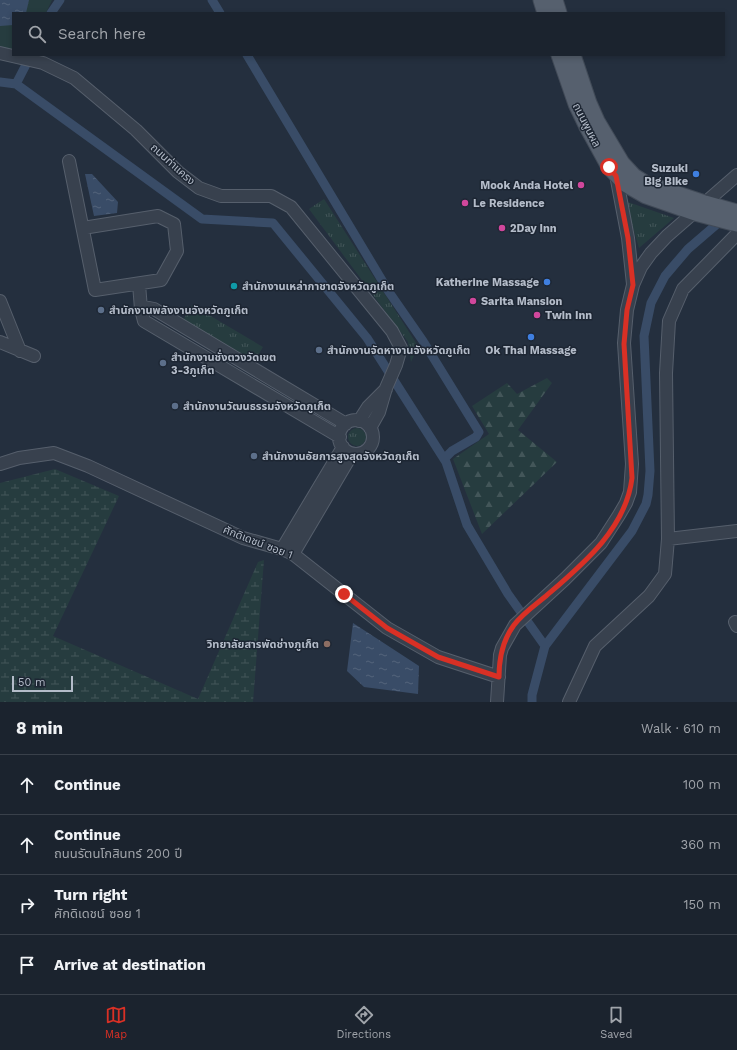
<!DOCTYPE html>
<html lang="en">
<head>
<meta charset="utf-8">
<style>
  :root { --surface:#1b232e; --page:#282f3a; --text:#f1f3f6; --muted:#a0a4aa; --line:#39404a; --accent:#d93025 }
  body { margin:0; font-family:"Work Sans","Noto Sans Thai",sans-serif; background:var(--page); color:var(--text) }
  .scale { position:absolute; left:12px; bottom:10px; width:61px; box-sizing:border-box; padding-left:4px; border:2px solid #b4bcc9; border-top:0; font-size:11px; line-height:14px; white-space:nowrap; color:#b4bcc9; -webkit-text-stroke:3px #1d2633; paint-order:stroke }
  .stop { position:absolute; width:12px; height:12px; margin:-9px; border:3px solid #d93025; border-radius:50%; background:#fff }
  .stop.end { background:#d93025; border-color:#fff; box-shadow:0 1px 4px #0008 }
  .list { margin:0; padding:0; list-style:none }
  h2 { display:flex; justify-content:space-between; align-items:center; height:52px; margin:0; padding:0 16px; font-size:17px }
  h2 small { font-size:13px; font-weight:400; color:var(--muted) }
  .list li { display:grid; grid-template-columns:26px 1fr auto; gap:12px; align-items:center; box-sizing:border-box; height:60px; padding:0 16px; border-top:1px solid var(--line) }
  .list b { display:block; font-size:15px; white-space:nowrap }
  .list p { margin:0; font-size:13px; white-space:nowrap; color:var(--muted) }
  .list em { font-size:13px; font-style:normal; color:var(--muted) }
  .icon { flex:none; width:22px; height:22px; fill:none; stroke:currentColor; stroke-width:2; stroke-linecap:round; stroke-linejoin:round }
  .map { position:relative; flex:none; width:737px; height:702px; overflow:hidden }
  .search { position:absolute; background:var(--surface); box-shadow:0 2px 6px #0003; left:12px; right:12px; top:12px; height:44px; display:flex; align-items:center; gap:10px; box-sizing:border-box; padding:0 14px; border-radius:0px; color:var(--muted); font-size:15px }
  .sheet { height:292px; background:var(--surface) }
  nav { display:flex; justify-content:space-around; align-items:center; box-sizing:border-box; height:56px; border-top:1px solid var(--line); background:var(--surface); font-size:11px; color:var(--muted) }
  nav a { display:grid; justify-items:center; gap:2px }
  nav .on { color:var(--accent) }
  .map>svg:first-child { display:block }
  .grass { fill:url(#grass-tufts) }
  .forest { fill:url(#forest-firs) }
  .wetland { fill:url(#wetland-marsh) }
  .green { fill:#263c3f }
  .water { fill:url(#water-ripples) }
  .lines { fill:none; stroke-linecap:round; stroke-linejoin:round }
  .canal { stroke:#394c67; stroke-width:9 }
  .minor-casing { stroke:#565f6c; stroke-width:14 }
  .major-casing { stroke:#414a57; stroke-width:17 }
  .minor { stroke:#38414e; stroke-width:12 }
  .major { stroke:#56606e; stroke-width:15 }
  .route { stroke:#d93025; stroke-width:5 }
  .shop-dot { fill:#3f7fe0; stroke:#1d2633; stroke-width:1.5 }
  .hotel-dot { fill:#d1479c; stroke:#1d2633; stroke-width:1.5 }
  .culture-dot { fill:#0f9aa8; stroke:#1d2633; stroke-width:1.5 }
  .service-dot { fill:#5c6f8a; stroke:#1d2633; stroke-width:1.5 }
  .education-dot { fill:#8d6e63; stroke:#1d2633; stroke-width:1.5 }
  .labels { text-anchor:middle; stroke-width:3; stroke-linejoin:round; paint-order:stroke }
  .street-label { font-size:11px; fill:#b4bcc9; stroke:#1d2633 }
  .poi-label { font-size:11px; font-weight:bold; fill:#b4bcc9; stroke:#1d2633; text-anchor:start }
</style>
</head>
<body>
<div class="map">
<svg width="737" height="702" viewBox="0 0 737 702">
  <defs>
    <pattern id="grass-tufts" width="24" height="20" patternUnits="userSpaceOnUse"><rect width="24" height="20" fill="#263c3f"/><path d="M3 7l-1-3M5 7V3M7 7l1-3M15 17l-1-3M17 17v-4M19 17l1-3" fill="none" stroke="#435659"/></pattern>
    <pattern id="forest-firs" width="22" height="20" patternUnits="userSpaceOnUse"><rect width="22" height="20" fill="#263c3f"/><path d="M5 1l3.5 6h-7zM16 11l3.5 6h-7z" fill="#435659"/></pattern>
    <pattern id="wetland-marsh" width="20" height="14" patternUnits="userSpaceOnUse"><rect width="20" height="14" fill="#263c3f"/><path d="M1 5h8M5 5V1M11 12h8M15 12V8" fill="none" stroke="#435659"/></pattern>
    <pattern id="water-ripples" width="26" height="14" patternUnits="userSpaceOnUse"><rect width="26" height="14" fill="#394c67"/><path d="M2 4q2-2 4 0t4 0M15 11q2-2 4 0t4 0" fill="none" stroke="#53647b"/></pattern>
  </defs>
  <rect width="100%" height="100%" fill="#242f3e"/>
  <path class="grass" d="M324 199 418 346 411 362 408 342 309 209Z
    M625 201 674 218 639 248Z
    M192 305 263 347 254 362 183 320Z
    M348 437a9 9 0 1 1 18 0a9 9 0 1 1-18 0Z"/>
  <path class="forest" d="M547 378 552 383 518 430 557 462 482 534 453 459 489 434 472 406 507 383 517 394Z"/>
  <path class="wetland" d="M55 469 119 496 53 636 198 699 258 562 264 560 253 702H0V483Z"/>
  <path class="green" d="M0 0H52L46 13H13V50L0 46Z"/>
  <path class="water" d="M0 0H29L26 13H13V25L0 26Z
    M85 174H92L118 202 117 213 94 216Z
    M353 623 419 666 418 694 364 687 347 671Z"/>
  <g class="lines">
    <path class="canal" d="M212 0 220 13
      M51 13 60 0
      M247 55 389 292 423 341 479 432 476 437 452 451 444 459
      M0 82 16 84 202 219 273 223 367 338 446 462 467 525 508 594 545 646
      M16 84 31 55
      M532 702V695L545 646 632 531 646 504 648 495 650 471 644 336 651 303 665 276 676 263 688 249 724 218"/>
    <defs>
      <path id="minor" d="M0 53 43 63 74 78 136 130 178 172 199 188 221 196H271L291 207 392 331 401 348 396 365 386 388 379 412 370 428
        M69 161 95 290 161 280 177 251 174 224 158 216 83 228
        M616 175 628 238 633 284
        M139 284 141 309 144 321 340 437
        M0 301 20 351
        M141 309 144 307 154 309 346 424
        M0 342 34 356
        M339 437a17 17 0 1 1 34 0a17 17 0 1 1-34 0Z
        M359 421 368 407 386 389
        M0 464 19 458 54 453 88 466 243 538 282 549 293 554 387 628 438 657 499 677
        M668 539 737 531
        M282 549 343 447
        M293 554 352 454
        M735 622 737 626
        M497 702 500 655 502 648 515 625 565 579 601 543 619 515 626 503 630 492 632 464 624 343 627 310 633 285 641 267 651 253 667 236 737 175
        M569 702 595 646 649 596 665 574 668 539 666 373 669 321 683 289 737 234"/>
      <path id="major" d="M541 0 545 13
        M555 0 559 13
        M559 55 576 104 587 127 609 167 625 184 646 196 695 213 737 224
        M573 55 589 103 597 121 622 163 634 176 645 183 705 203 737 212"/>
    </defs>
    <use href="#minor" class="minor-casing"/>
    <use href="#major" class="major-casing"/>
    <use href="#minor" class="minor"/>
    <use href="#major" class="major"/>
  </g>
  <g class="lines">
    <path class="route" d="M344 594 387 628 438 657 499 677C499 658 502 641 514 625 522 614 535 605 546 596 582 565 626 529 632 478L624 344 627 310 633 285 628 238 616 176 609 167"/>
  </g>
  <g class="shop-dot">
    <circle cx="696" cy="174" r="4"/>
    <circle cx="547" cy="282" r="4"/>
    <circle cx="531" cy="337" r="4"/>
  </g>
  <g class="hotel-dot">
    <circle cx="581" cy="185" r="4"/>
    <circle cx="465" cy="203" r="4"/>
    <circle cx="502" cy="228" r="4"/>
    <circle cx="473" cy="301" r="4"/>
    <circle cx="537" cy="315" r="4"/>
  </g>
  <circle class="culture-dot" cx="234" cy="286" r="4"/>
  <g class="service-dot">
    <circle cx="101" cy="310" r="4"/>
    <circle cx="319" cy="350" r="4"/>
    <circle cx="163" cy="363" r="4"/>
    <circle cx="175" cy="406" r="4"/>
    <circle cx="254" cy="456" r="4"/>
  </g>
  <circle class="education-dot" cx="327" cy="644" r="4"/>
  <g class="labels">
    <g class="street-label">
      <text transform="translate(587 125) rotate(63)" y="4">ถนนพูนผล</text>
      <text transform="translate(173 164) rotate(42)" y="4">ถนนท่าแครง</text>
      <text transform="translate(258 542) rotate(21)" y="4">ศักดิเดชน์ ซอย 1</text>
    </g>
    <g class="poi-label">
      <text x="688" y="172" text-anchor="end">Suzuki<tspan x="688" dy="13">Big Bike</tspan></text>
      <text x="573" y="189" text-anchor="end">Mook Anda Hotel</text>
      <text x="473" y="207">Le Residence</text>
      <text x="510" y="232">2Day Inn</text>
      <text x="539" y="286" text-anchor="end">Katherine Massage</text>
      <text x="242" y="290">สำนักงานเหล่ากาชาดจังหวัดภูเก็ต</text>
      <text x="481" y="305">Sarita Mansion</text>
      <text x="109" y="314">สำนักงานพลังงานจังหวัดภูเก็ต</text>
      <text x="545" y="319">Twin Inn</text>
      <text x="327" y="354">สำนักงานจัดหางานจังหวัดภูเก็ต</text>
      <text x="531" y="354" text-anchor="middle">Ok Thai Massage</text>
      <text x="171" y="361">สำนักงานชั่งตวงวัดเขต<tspan x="171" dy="13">3-3ภูเก็ต</tspan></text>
      <text x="183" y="410">สำนักงานวัฒนธรรมจังหวัดภูเก็ต</text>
      <text x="262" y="460">สำนักงานอัยการสูงสุดจังหวัดภูเก็ต</text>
      <text x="319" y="648" text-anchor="end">วิทยาลัยสารพัดช่างภูเก็ต</text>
    </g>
  </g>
</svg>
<div class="scale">50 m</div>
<div class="stop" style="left:609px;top:167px"></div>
<div class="stop end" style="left:344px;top:594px"></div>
<div class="search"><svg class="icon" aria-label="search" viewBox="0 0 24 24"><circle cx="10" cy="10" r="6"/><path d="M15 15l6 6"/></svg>Search here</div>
</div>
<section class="sheet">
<h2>8 min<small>Walk · 610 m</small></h2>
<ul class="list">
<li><svg class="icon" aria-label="ahead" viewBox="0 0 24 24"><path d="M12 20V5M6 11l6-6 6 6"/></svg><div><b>Continue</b></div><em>100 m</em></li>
<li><svg class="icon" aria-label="ahead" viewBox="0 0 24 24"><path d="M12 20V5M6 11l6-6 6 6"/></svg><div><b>Continue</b><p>ถนนรัตนโกสินทร์ 200 ปี</p></div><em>360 m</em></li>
<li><svg class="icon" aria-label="right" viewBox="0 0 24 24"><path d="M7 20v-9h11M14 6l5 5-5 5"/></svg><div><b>Turn right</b><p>ศักดิเดชน์ ซอย 1</p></div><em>150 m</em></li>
<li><svg class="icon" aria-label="arrive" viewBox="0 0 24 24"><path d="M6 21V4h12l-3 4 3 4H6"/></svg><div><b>Arrive at destination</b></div></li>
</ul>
</section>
<nav>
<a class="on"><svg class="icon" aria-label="map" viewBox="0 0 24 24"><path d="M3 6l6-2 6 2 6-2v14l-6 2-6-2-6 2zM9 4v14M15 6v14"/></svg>Map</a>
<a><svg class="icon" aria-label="directions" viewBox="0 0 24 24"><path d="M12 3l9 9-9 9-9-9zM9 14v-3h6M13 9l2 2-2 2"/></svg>Directions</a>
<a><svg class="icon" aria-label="saved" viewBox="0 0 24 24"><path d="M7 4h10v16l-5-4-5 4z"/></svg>Saved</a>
</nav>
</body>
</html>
